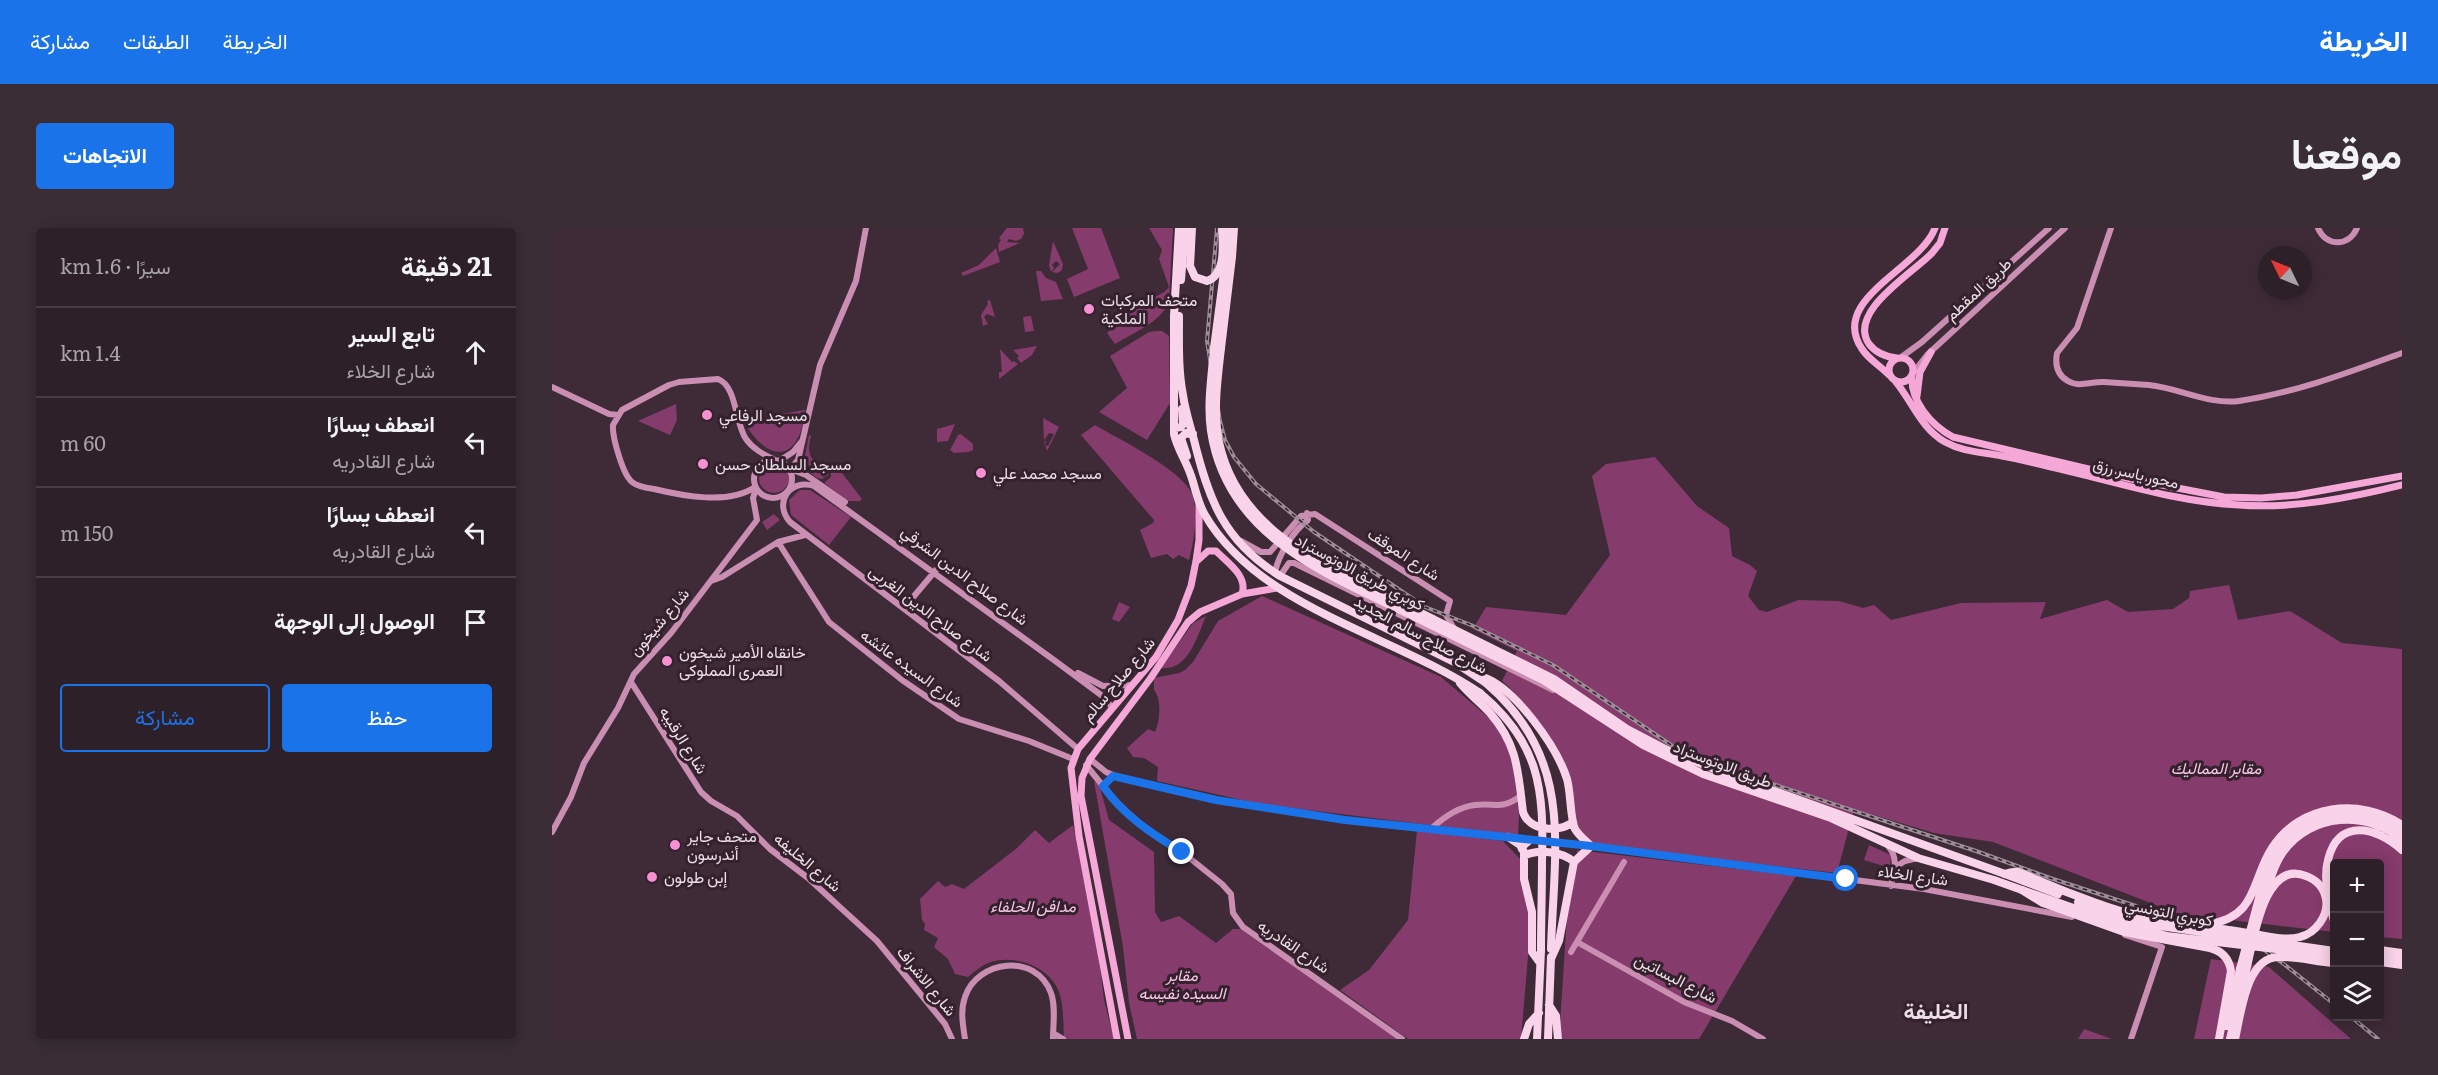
<!DOCTYPE html>
<html lang="ar">
<head>
<meta charset="utf-8">
<style>
  :root { --surface:#2e2029; --page:#3a2d35; --text:#f1f3f6; --muted:#a7a3a8; --line:#493e46; --accent:#1a73e8 }
  body { margin:0; font-family:Literata,Vazirmatn,serif; background:var(--page); color:var(--text); direction:rtl }
  .controls { position:absolute; right:18px; bottom:18px; display:grid; overflow:hidden; border-radius:6px; box-shadow:0 3px 15px #0003 }
  .controls button { width:54px; height:54px; display:grid; place-items:center; padding:0; border:0; border-bottom:2px solid var(--line); background:var(--surface); color:var(--text); font:30px sans-serif }
  .compass { position:absolute; left:1706px; top:18px; width:54px; height:54px; border-radius:50%; background:var(--surface); box-shadow:0 3px 15px #0003; rotate:313deg }
  .stop { position:absolute; width:18px; height:18px; margin:-14px; border:4px solid #1a73e8; border-radius:50%; background:#fff }
  .stop.end { background:#1a73e8; border-color:#fff; box-shadow:0 2px 6px #0008 }
  .list { margin:0; padding:0; list-style:none }
  h2 { display:flex; justify-content:space-between; align-items:center; height:78px; margin:0; padding:0 24px; font-size:26px }
  h2 small { font-size:20px; font-weight:400; color:var(--muted) }
  .list li { display:grid; grid-template-columns:39px 1fr auto; gap:18px; align-items:center; box-sizing:border-box; height:90px; padding:0 24px; border-top:2px solid var(--line) }
  .list b { display:block; font-size:22px; white-space:nowrap }
  .list p { margin:0; font-size:20px; white-space:nowrap; color:var(--muted) }
  .list em { font-size:20px; font-style:normal; color:var(--muted) }
  .actions { display:flex; gap:12px; padding:18px 24px }
  .actions a { flex:1; padding:14px 0; border:2px solid var(--accent); border-radius:6px; text-align:center; font-size:21px; color:var(--accent) }
  .actions .main { background:var(--accent); color:#fff }
  .icon { flex:none; width:33px; height:33px; fill:none; stroke:currentColor; stroke-width:2; stroke-linecap:round; stroke-linejoin:round }
  .map { position:relative; flex:none; width:1850px; height:811px; overflow:hidden; direction:ltr; border-radius:6px }
  header { display:flex; align-items:center; gap:36px; box-sizing:border-box; height:84px; padding:0 30px; background:var(--accent); color:#fff }
  header strong { font-size:28px }
  nav { display:flex; gap:33px; margin-inline-start:auto; font-size:21px }
  .intro { display:flex; align-items:center; justify-content:space-between; box-sizing:border-box; height:144px; padding:0 36px }
  h1 { margin:0; font-size:42px }
  .button { padding:15px 27px; border-radius:6px; background:var(--accent); color:#fff; font-size:21px; font-weight:700 }
  main { display:flex; gap:36px; padding:0 36px }
  aside { flex:1; background:var(--surface); border-radius:6px; box-shadow:0 3px 15px #0003 }
  .map>svg:first-child { display:block }
  .green { fill:#853b6c }
  .lines { fill:none; stroke-linecap:round; stroke-linejoin:round }
  .secondary { stroke:#ca8eb3; stroke-width:6 }
  .primary { stroke:#f5a7d7; stroke-width:7 }
  .highway { stroke:#f9d3e9; stroke-width:8 }
  .rail-casing { stroke:#9c8d97; stroke-width:4 }
  .rail { stroke:#34212d; stroke-width:1.5; stroke-dasharray:4.5; stroke-linecap:butt }
  .highway-bridge { stroke:#f9d3e9; stroke-width:8 }
  .route { stroke:#1a73e8; stroke-width:8 }
  .poi-dot { fill:#f590d1; stroke:#34212d; stroke-width:2 }
  .labels { text-anchor:middle; stroke-width:6; stroke-linejoin:round; paint-order:stroke }
  .street-label { font-size:16px; fill:#ebdee6; stroke:#34212d }
  .poi-label { font-size:16px; fill:#ebdee6; stroke:#34212d; text-anchor:start }
  .park-label { font-size:16px; font-style:italic; fill:#f5c7e2; stroke:#34212d }
  .district-label { font-size:22px; font-weight:bold; fill:#ebdee6; stroke:#34212d }
</style>
</head>
<body>
<header>
<strong>الخريطة</strong>
<nav><a>الخريطة</a><a>الطبقات</a><a>مشاركة</a></nav>
</header>
<div class="intro"><h1>موقعنا</h1><a class="button">الاتجاهات</a></div>
<main>
<div class="map">
<svg width="1850" height="811" viewBox="0 0 1850 811">
  <rect width="100%" height="100%" fill="#3e2b37"/>
  <path class="green" d="M455 0H471L472 6 469 11 464 13 457 11 455 14 468 15 447 24 446 17 449 12 447 10Z
    M520 0H549L568 50 522 69 515 51 536 41Z
    M597 0H621L617 73C610 94 581 105 563 116L555 105 571 90 570 87 612 64 617 59 607 31 610 22Z
    M501 13 511 36 510 42 506 45 500 44 508 36 504 33 500 37 502 40 499 44 497 37Z
    M444 20 448 34 411 48 409 45 427 37Z
    M484 43H489L494 50 504 54 511 71 489 73Z
    M438 72 443 89 435 86 432 89 436 96 431 98 429 87 436 76 435 73Z
    M479 88 482 103 473 104 471 89Z
    M604 103H610L617 108 618 175 595 212 547 184 575 160 558 128 597 104Z
    M485 118 480 127 469 135 465 130 467 128 461 122Z
    M448 121 460 134 462 133 466 136 447 151V144H450Z
    M124 176 125 192 118 207 86 193Z
    M253 182C248 236 215 236 191 192Z
    M491 190 507 199 495 223 492 213H494L493 217 496 218 502 206 497 205 492 212Z
    M403 196 396 213 385 214V201Z
    M543 197C570 213 629 241 640 266 647 284 642 313 637 332L627 327 621 331 615 326 599 330 588 302 601 295 602 292 529 207Z
    M409 206 421 216V222L417 224 402 225 398 222 406 207Z
    M257 207 259 208C255 222 256 233 272 238L273 236 276 240V247L270 251 265 250 251 239Z
    M1103 229 1145 278 1177 300 1180 328 1198 337 1205 343 1196 368 1207 382 1215 384 1246 372 1287 373 1311 380 1322 377 1339 392 1409 375 1494 374 1488 391 1555 372 1576 384 1621 381 1637 370 1638 363 1677 357 1686 392 1738 383 1790 415 1850 421V711L1828 709V636H1782V704L1627 686 1441 614 1382 605 1302 581 1285 645 1031 616C1022 592 1023 567 1016 543 1007 516 971 470 950 453L965 423 921 401 934 379 1014 387 1058 327 1040 248 1054 236Z
    M207 250a15 15 0 1 1 30 0a15 15 0 1 1-30 0Z
    M278 236H283L310 271 308 273H297L272 255 279 249Z
    M248 262H258L299 289 277 317 239 287 237 272Z
    M222 286 228 292 215 302 210 294Z
    M710 368 889 449 936 489 946 500 960 526 967 586 966 608 708 576 605 553 606 539 592 530 581 529 575 520 596 501 603 504C608 493 610 471 602 462V450L627 445 633 442 641 434 666 393Z
    M567 374 578 379 567 394 560 391Z
    M654 388C645 408 637 443 609 440L641 395Z
    M542 553 547 556 557 592 602 624 603 684 609 694 627 688 664 715 681 701H688L847 811H585L577 775 571 719Z
    M521 597 544 705 552 772 562 811H512C511 796 512 778 507 764 498 739 463 726 439 734 430 737 423 743 416 749L403 746 396 731 382 719 386 710 372 702 373 696 370 692 368 671 386 653 393 659 400 656 412 661 465 620 483 602 497 615Z
    M865 602 951 613 969 632 970 652 979 693 969 811H856L788 762 817 742 856 692Z
    M1317 617 1339 627 1338 640 1312 632Z
    M1025 622 1244 648 1147 811H1007L1015 688 1023 650Z
    M1659 731 1717 739 1799 811H1642Z
    M1532 801 1560 811H1526Z"/>
  <g class="lines">
    <path class="secondary" d="M1559 0 1525 100 1505 125C1503 136 1505 147 1516 153 1527 160 1540 153 1552 154 1567 155 1582 156 1597 157 1627 160 1657 177 1687 173 1746 164 1795 145 1850 125
      M1766 0C1774 19 1797 19 1805 0
      M1348 130 1370 114 1497 0
      M1361 145 1375 127 1513 0
      M0 159 57 186 66 187
      M202 251a19 19 0 1 1 38 0a19 19 0 1 1-38 0Z
      M227 233 241 224 249 214
      M238 241 254 247 293 274
      M238 241 246 232 268 137 304 53 314 0
      M203 259C177 277 131 268 102 261 95 260 86 259 80 254 71 247 60 209 61 197L70 182 117 157 127 154 166 151C185 158 183 196 194 211 201 221 211 226 221 231
      M689 313 709 324H718L749 288 763 286 898 373 894 387 903 402
      M226 314 277 394 350 452 407 491 477 513 521 531
      M723 344C727 326 741 303 756 292L755 285
      M728 348 737 335H742L1001 462
      M159 353 170 349 226 314 253 307
      M352 380 384 342
      M526 445 551 458 579 457
      M79 454 149 564 159 573 185 588 218 621 256 650 325 713 393 796 400 811
      M526 521 447 453 238 294C221 275 238 250 262 258L506 435 549 467 560 479
      M538 531 554 544 568 550 664 572 793 592 1039 618 1372 661 1520 689
      M534 537 564 574 595 602 630 624 670 656 679 666 681 685 691 699 850 811
      M880 600C892 589 906 579 923 577 945 574 947 583 969 568
      M0 604 19 569 32 535 66 480 82 446 119 405 205 292 201 270 204 261
      M1336 618C1347 630 1342 643 1339 658
      M1343 639 1353 633 1366 630
      M1573 707 1610 719 1579 811
      M1025 714 1132 774 1180 793 1211 811
      M1019 724 1072 634
      M501 805 511 811
      M413 811C411 797 408 783 413 769 425 732 484 724 499 765 504 779 501 796 501 811"/>
    <path class="primary" d="M1337 142a12 12 0 1 1 24 0a12 12 0 1 1-24 0Z
      M1345 130C1334 129 1324 125 1317 116 1295 84 1361 45 1380 25L1388 15 1393 0
      M1337 147C1329 138 1317 132 1310 121 1276 71 1368 41 1383 0
      M1360 147C1358 173 1379 197 1401 209L1579 251 1672 269 1709 270 1745 267 1850 248
      M1344 154C1361 175 1369 200 1393 214 1411 224 1430 224 1450 228 1467 231 1483 235 1499 239 1562 253 1623 274 1687 277 1741 281 1798 270 1850 257
      M1365 168 1368 144 1379 124
      M645 333 656 323H664C676 335 696 348 690 366
      M565 811 527 608 519 540 526 521 604 429 626 392 639 358 644 333 647 312V276
      M576 811 529 568 530 550 538 531 598 451 636 394 648 384 690 366 725 360"/>
    <path class="highway" d="M627 0 622 88V206C625 219 631 228 636 240 643 255 644 272 653 287 707 380 842 407 928 465
      M629 52 633 0
      M627 88C627 114 626 142 631 167 633 182 638 197 642 212 657 273 672 313 728 348L902 434 934 455
      M662 120 674 29 675 0
      M669 120 680 29 682 0
      M623 200 629 199 631 196 630 181
      M635 228 629 210 634 205 641 206
      M881 391 1002 451 1075 501 1115 522 1170 544 1453 646
      M879 397 991 452 1091 517 1151 546 1279 590 1366 630 1442 652 1470 662 1491 675 1572 704 1658 720C1670 723 1677 730 1679 743L1667 811
      M931 449C963 460 1005 519 1015 551 1019 565 1018 590 1023 601 1027 608 1034 613 1039 618L1022 634 1007 713 999 731
      M908 455C917 466 928 474 938 485 966 517 966 544 971 584 977 603 1007 605 1021 594
      M956 609 968 617 972 624V651L980 684V724L988 735
      M970 621 972 617 978 612
      M972 628C985 621 1010 623 1022 634
      M1711 655C1730 590 1794 565 1850 605
      M1714 667C1718 652 1722 637 1731 624 1759 585 1815 582 1850 612
      M1782 693C1777 676 1771 650 1776 632 1786 589 1825 599 1850 622
      M1828 722 1850 725
      M1828 729 1850 731
      M1828 734 1850 737
      M997 777 1004 788 1006 811
      M1675 798 1688 741
      M972 811 977 796 987 785
      M985 811 989 722
      M996 811 999 729
      M1678 811 1694 743"/>
    <defs>
      <path id="rail" d="M665 0 655 113 668 193 673 212 682 229 704 256 762 304 873 379 919 397 1001 437 1119 517 1169 539 1424 623 1498 650 1627 692 1683 701 1733 737 1782 776
        M1798 788 1826 811"/>
    </defs>
    <use href="#rail" class="rail-casing"/>
    <use href="#rail" class="rail"/>
    <path class="highway-bridge" d="M640 0 638 38 643 49 655 53C674 47 671 17 670 0
      M662 120C660 147 655 175 659 203 676 317 790 351 879 397
      M669 120C666 147 662 175 665 202 679 312 796 347 881 391
      M934 455C1023 531 1002 618 999 721
      M928 465C988 515 992 561 990 634 990 663 989 693 989 722
      M1453 646C1458 644 1461 643 1466 644 1478 648 1489 654 1500 658 1518 666 1537 672 1556 679 1599 694 1645 697 1690 704 1707 706 1731 714 1748 709 1764 705 1777 687 1774 671 1772 660 1765 652 1754 648 1711 630 1701 717 1694 743
      M1453 646 1506 666
      M1470 662 1573 698 1615 708 1782 728
      M1526 674 1587 695 1782 723
      M1657 696C1706 689 1699 652 1720 620 1748 576 1808 569 1850 597
      M1688 741 1711 655
      M1683 811C1689 786 1694 730 1726 729 1744 728 1764 734 1782 735"/>
  </g>
  <g class="lines">
    <path class="route" d="M630 624C600 606 571 587 551 558L561 548 664 572 793 592 1039 618 1294 651"/>
  </g>
  <g class="poi-dot">
    <circle cx="537" cy="81" r="6"/>
    <circle cx="155" cy="187" r="6"/>
    <circle cx="151" cy="236" r="6"/>
    <circle cx="429" cy="245" r="6"/>
    <circle cx="115" cy="433" r="6"/>
    <circle cx="123" cy="617" r="6"/>
    <circle cx="100" cy="649" r="6"/>
  </g>
  <g class="labels">
    <g class="street-label">
      <text transform="translate(1426 61) rotate(-43)" y="6">طريق المقطم</text>
      <text transform="translate(1584 245) rotate(13)" y="6">محور ياسر رزق</text>
      <text transform="translate(852 326) rotate(33)" y="6">شارع الموقف</text>
      <text transform="translate(808 344) rotate(28)" y="6">كوبري طريق الاوتوستراد</text>
      <text transform="translate(413 347) rotate(37)" y="6">شارع صلاح الدين الشرقي</text>
      <text transform="translate(379 385) rotate(37)" y="6">شارع صلاح الدين الغربى</text>
      <text transform="translate(107 394) rotate(-50)" y="6">شارع شيخون</text>
      <text transform="translate(869 406) rotate(28)" y="6">شارع صلاح سالم الجديد</text>
      <text transform="translate(360 440) rotate(36)" y="6">شارع السيده عائشه</text>
      <text transform="translate(566 451) rotate(-50)" y="6">شارع صلاح سالم</text>
      <text transform="translate(132 512) rotate(58)" y="6">شارع الرقيبه</text>
      <text transform="translate(1171 536) rotate(21)" y="6">طريق الاوتوستراد</text>
      <text transform="translate(256 634) rotate(40)" y="6">شارع الخليفه</text>
      <text transform="translate(1361 647) rotate(8)" y="6">شارع الخلاء</text>
      <text transform="translate(1617 684) rotate(11)" y="6">كوبري التونسي</text>
      <text transform="translate(742 718) rotate(34)" y="6">شارع القادريه</text>
      <text transform="translate(1124 750) rotate(27)" y="6">شارع البساتين</text>
      <text transform="translate(375 753) rotate(51)" y="6">شارع الاشراف</text>
    </g>
    <g class="poi-label">
      <text x="549" y="78">متحف المركبات<tspan x="549" dy="18">الملكية</tspan></text>
      <text x="167" y="193">مسجد الرفاعي</text>
      <text x="163" y="242">مسجد السلطان حسن</text>
      <text x="441" y="251">مسجد محمد علي</text>
      <text x="127" y="430">خانقاه الأمير شيخون<tspan x="127" dy="18">العمرى المملوكى</tspan></text>
      <text x="135" y="614">متحف جاير<tspan x="135" dy="18">أندرسون</tspan></text>
      <text x="112" y="655">إبن طولون</text>
    </g>
    <g class="park-label">
      <text x="1664" y="546">مقابر المماليك</text>
      <text x="481" y="684">مدافن الحلفاء</text>
      <text x="630" y="753">مقابر<tspan x="630" dy="18">السيده نفيسه</tspan></text>
    </g>
    <g class="district-label">
      <text x="1384" y="791">الخليفة</text>
    </g>
  </g>
</svg>
<div class="controls">
<button>+</button>
<button>−</button>
<button><svg class="icon" aria-label="layers" viewBox="0 0 24 24"><path d="M12 4l9 5-9 5-9-5zM3 14l9 5 9-5"/></svg></button>
</div>
<svg class="compass" viewBox="-18 -18 36 36"><path d="M0-13l5 13h-10z" fill="#e53935"/><path d="M0 13l5-13h-10z" fill="#a7a3a8"/></svg>
<div class="stop" style="left:1294px;top:651px"></div>
<div class="stop end" style="left:630px;top:624px"></div>
</div>
<aside>
<h2>21 دقيقة<small>سيرًا · 1.6 km</small></h2>
<ul class="list">
<li><svg class="icon" aria-label="ahead" viewBox="0 0 24 24"><path d="M12 20V5M6 11l6-6 6 6"/></svg><div><b>تابع السير</b><p>شارع الخلاء</p></div><em>1.4 km</em></li>
<li><svg class="icon" aria-label="left" viewBox="0 0 24 24"><path d="M17 20v-9H6M10 6l-5 5 5 5"/></svg><div><b>انعطف يسارًا</b><p>شارع القادريه</p></div><em>60 m</em></li>
<li><svg class="icon" aria-label="left" viewBox="0 0 24 24"><path d="M17 20v-9H6M10 6l-5 5 5 5"/></svg><div><b>انعطف يسارًا</b><p>شارع القادريه</p></div><em>150 m</em></li>
<li><svg class="icon" aria-label="arrive" viewBox="0 0 24 24"><path d="M6 21V4h12l-3 4 3 4H6"/></svg><div><b>الوصول إلى الوجهة</b></div></li>
</ul>
<div class="actions"><a class="main">حفظ</a><a>مشاركة</a></div>
</aside>
</main>
</body>
</html>
